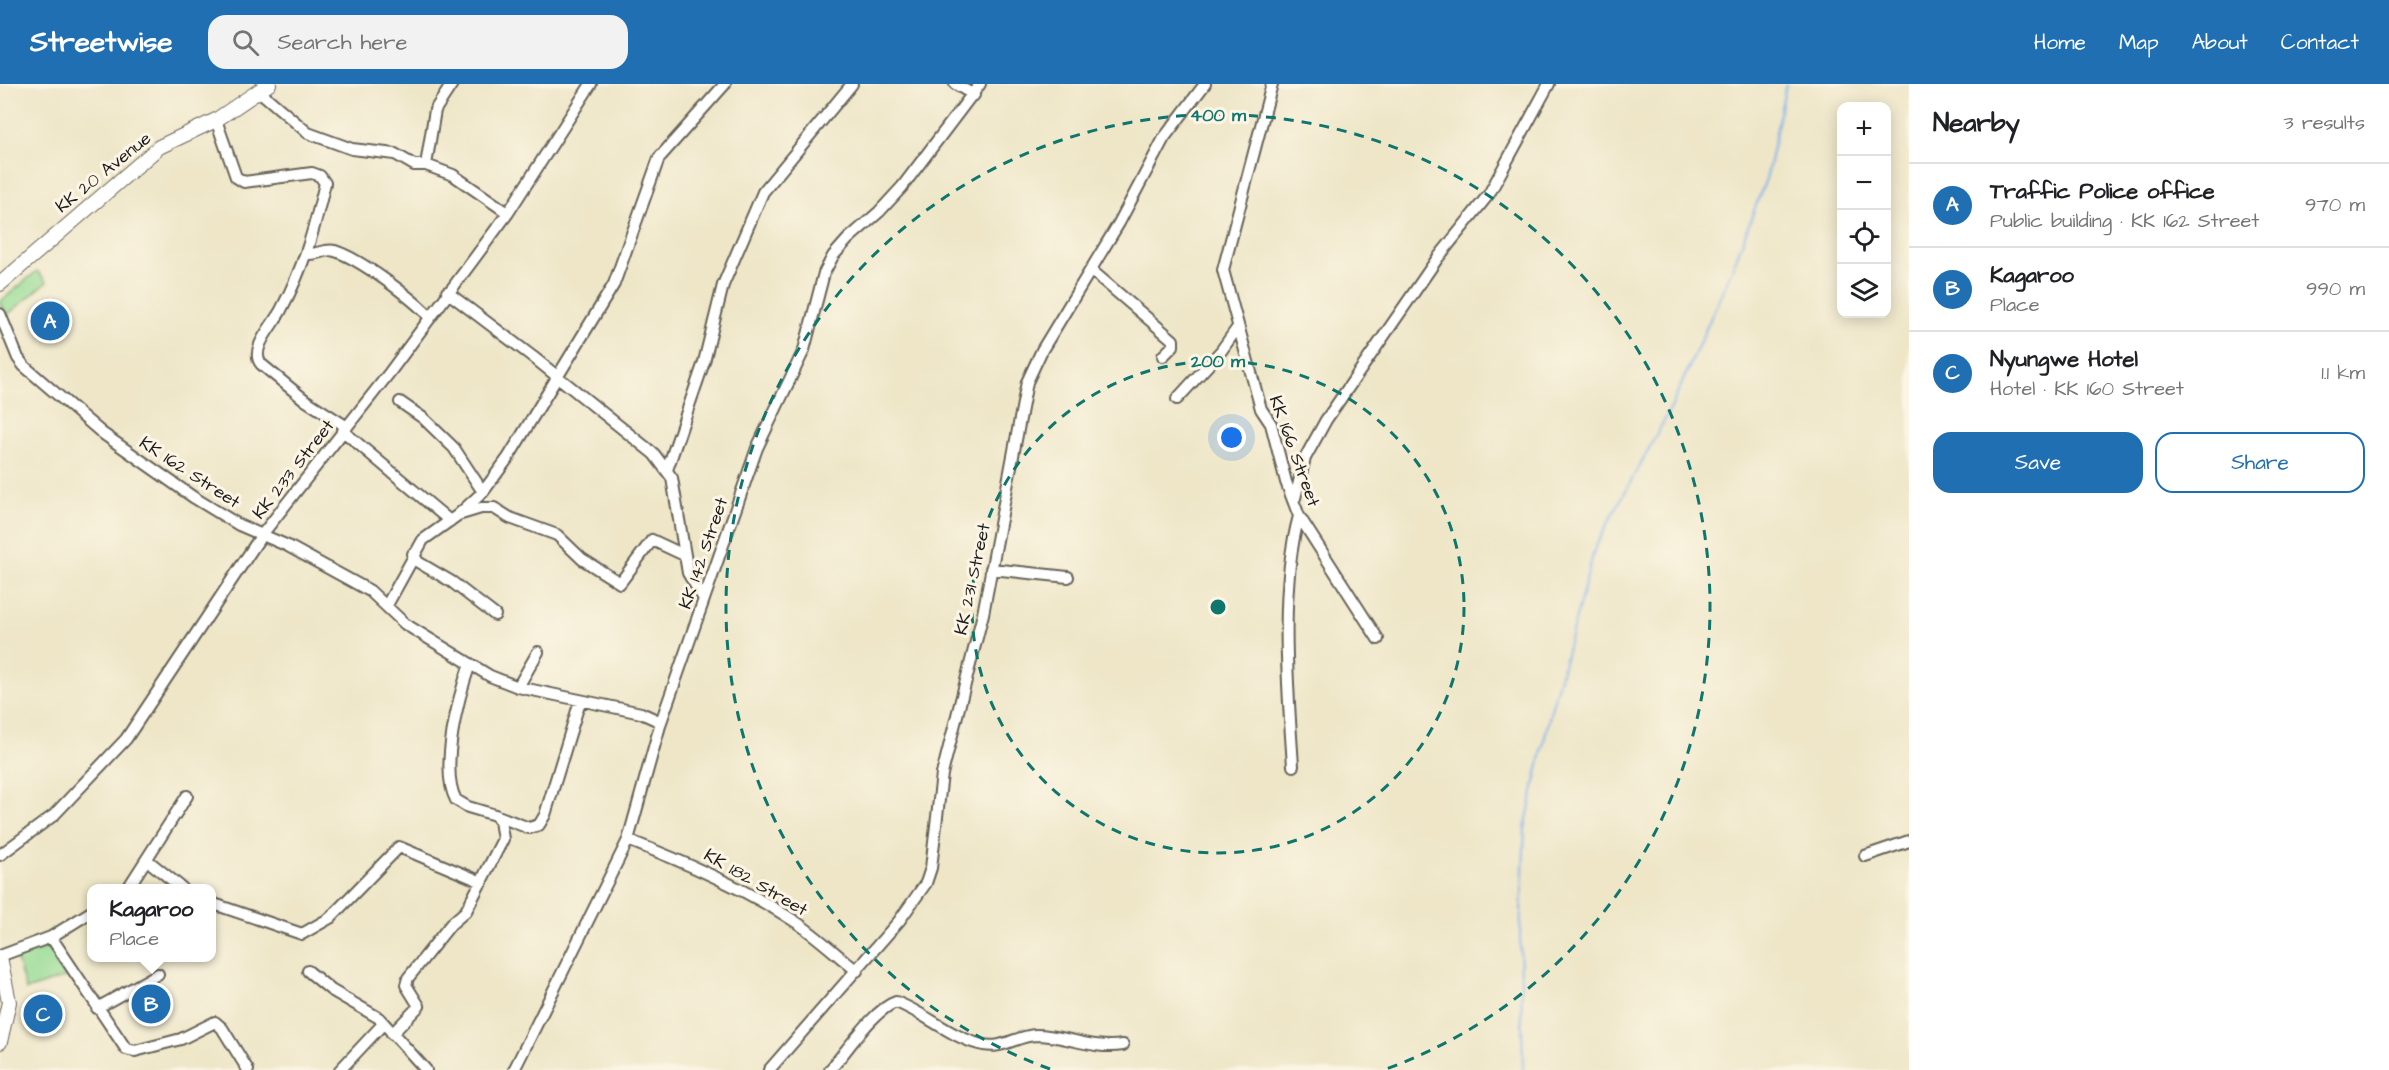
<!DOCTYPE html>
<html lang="en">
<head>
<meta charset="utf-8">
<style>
  :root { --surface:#fff; --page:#f2f2f2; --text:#202124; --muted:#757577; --line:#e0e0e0; --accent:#1f6fb2 }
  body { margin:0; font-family:"Architects Daughter",sans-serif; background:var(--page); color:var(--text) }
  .controls { position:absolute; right:18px; top:18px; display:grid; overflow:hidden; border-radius:12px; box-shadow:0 3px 15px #0003 }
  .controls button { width:54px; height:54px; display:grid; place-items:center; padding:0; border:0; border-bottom:2px solid var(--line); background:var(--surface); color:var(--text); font:30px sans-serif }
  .you { position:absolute; left:1232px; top:354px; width:21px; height:21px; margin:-15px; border:4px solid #fff; border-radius:50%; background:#1a73e8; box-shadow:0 0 0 9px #1a73e833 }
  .badge { display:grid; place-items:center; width:39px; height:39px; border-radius:50%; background:var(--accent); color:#fff; font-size:20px; font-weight:700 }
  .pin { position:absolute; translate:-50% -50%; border:3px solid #fff; box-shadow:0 2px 6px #0006 }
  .popup { position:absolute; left:87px; top:800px; width:129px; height:78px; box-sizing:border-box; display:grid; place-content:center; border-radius:12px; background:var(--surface); filter:drop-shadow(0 2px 4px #0005); font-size:20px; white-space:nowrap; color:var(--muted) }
  .popup b { font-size:22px; color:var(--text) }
  .popup::after { content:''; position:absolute; left:50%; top:100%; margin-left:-12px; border:12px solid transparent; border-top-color:var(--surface) }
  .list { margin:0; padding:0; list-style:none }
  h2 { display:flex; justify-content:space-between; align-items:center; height:78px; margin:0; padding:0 24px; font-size:26px }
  h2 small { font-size:20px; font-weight:400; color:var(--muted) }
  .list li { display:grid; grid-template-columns:39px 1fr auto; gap:18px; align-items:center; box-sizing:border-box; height:84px; padding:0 24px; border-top:2px solid var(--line) }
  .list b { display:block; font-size:22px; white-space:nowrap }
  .list p { margin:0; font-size:20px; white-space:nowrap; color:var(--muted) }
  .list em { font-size:20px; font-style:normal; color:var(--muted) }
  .actions { display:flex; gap:12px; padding:18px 24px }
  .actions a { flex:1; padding:14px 0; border:2px solid var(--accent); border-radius:18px; text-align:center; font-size:21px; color:var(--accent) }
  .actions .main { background:var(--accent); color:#fff }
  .icon { flex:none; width:33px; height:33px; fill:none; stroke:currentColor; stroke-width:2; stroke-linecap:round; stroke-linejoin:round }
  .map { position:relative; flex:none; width:1909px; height:986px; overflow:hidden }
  header { display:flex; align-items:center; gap:36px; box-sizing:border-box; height:84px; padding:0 30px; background:var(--accent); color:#fff }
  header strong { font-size:28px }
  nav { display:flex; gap:33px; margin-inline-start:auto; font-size:21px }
  .search { width:420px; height:54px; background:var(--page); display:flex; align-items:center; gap:15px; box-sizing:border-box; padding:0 21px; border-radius:18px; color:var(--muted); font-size:22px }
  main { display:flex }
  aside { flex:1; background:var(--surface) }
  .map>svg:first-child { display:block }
  .green { fill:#97dc94; stroke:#5a7c58; stroke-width:1.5 }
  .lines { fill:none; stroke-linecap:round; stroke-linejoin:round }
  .stream { stroke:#7bb0e9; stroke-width:2 }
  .minor-casing { stroke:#666358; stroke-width:14 }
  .major-casing { stroke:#666358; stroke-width:16 }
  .minor { stroke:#fff; stroke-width:10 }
  .major { stroke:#fff; stroke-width:14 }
  .ring { fill:none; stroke:#0f766e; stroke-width:3; stroke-dasharray:10 8 }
  .labels { text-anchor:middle; stroke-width:6; stroke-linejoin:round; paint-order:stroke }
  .street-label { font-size:18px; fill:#1c1c1c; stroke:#fcf5e5 }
  .centre { fill:#0f766e; stroke:#fcf5e5; stroke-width:3 }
  .ring-label { font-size:18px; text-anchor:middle; font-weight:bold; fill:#0f766e; stroke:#fcf5e5; stroke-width:6; stroke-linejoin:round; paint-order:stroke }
</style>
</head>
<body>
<header>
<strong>Streetwise</strong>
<div class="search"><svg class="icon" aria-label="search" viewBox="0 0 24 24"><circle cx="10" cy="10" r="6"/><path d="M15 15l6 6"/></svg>Search here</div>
<nav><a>Home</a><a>Map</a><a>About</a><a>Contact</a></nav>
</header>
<main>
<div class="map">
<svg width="1909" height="986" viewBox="0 0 1909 986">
  <rect width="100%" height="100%" fill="#fcf5e5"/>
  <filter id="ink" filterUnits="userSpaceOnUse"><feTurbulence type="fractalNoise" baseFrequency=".0167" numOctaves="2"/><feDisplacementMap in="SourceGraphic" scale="12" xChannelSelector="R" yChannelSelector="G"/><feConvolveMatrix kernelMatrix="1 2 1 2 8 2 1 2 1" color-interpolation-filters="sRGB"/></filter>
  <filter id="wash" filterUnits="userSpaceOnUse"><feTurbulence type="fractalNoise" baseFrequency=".008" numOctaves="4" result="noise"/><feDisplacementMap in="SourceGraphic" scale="24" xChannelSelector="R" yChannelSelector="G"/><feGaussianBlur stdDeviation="1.35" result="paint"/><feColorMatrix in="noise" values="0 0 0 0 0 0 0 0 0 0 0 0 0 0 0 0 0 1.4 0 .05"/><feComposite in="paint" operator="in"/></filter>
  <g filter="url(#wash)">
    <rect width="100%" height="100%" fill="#eee6c7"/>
    <path class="green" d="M37 187 47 198 6 232 0 218Z
      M52 863 69 892 26 906 16 873Z"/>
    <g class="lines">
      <path class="stream" d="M1523 986 1520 851 1525 744 1550 630 1595 463 1671 324 1733 183 1767 92 1786 0"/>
    </g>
  </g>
  <g filter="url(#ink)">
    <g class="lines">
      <defs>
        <path id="minor" d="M452 0 435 26 426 81 453 91 508 129
          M955 0 974 11
          M1272 0 1223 186 1261 325 1271 340 1286 398 1299 432 1378 555
          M259 7 308 49 352 65 395 70 414 81H426
          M216 36 236 93 244 98 312 89 320 92 325 99C314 146 304 183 281 226 274 240 249 265 261 280L305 316 347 343
          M308 170C318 171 325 164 335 167 360 175 411 213 430 233
          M1091 186 1173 256V262L1163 272
          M447 208 533 273 654 370 672 394 688 489 704 515
          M0 230 18 274 24 282 102 349 193 413 239 441 288 462 370 507 405 540 490 592 518 603 641 629 661 638
          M1177 315 1221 267 1238 243
          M400 318 423 334 454 364 483 408
          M343 347 450 437
          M667 386 704 278 723 201 763 108 852 0
          M1295 414 1305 374 1326 336 1437 175 1489 110 1549 0
          M458 431 483 408 508 374 614 200 659 74 725 0
          M413 470 418 478 452 498 495 531
          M991 485 1068 493
          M387 521 423 456 458 431 481 424H494L510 434 557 451 582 475 620 499 652 456 684 471
          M518 603 538 568
          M1293 682C1288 606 1279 504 1299 432
          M495 731 529 744 539 741 545 731 580 617
          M628 756C687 779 744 804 796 838 818 853 837 871 857 887
          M0 771 54 731 126 655 261 452 390 288 508 129 591 0
          M1865 772 1909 757
          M147 776 182 804
          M128 804 187 712
          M211 819 302 850 330 834 399 763 482 798
          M51 853 91 828
          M0 872 51 853 126 965 135 967 181 955 215 938 222 944 248 986
          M308 887 331 906 379 934 426 986
          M97 924 158 890
          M392 950 419 922 406 901 408 894 451 840 466 827 503 755 500 737 495 731 468 723 456 716C439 685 459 611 470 580
          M340 986 383 940
          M514 986 628 756 661 638 757 364 804 266 824 189 833 172 848 155 879 128 902 103 980 0
          M769 986 899 837 926 799 931 784 942 690 983 530 1027 298 1042 266 1119 139 1164 54 1205 0
          M830 986C846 968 874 925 896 918 925 929 949 952 979 960 1003 967 1014 952 1036 951 1066 951 1092 966 1123 961"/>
        <path id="major" d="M0 200 159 63 216 36 269 0
          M0 873 9 918 0 958"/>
      </defs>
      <use href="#minor" class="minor-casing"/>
      <use href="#major" class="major-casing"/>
      <use href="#minor" class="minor"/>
      <use href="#major" class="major"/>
    </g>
  </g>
  <g class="ring">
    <circle cx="1218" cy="523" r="246"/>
    <path d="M1050 985A492 492 0 1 1 1386 985"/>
  </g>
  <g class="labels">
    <g class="street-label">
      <text transform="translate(103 88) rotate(-39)" y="6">KK 20 Avenue</text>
      <text transform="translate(1295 367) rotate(70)" y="6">KK 166 Street</text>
      <text transform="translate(293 385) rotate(-52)" y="6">KK 233 Street</text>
      <text transform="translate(190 388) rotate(33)" y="6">KK 162 Street</text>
      <text transform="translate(703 469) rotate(-71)" y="6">KK 142 Street</text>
      <text transform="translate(972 495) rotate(-78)" y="6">KK 231 Street</text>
      <text transform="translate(756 798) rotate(30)" y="6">KK 182 Street</text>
    </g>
  </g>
  <circle cx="1218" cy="523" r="9" class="centre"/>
  <g class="ring-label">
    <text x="1218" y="37">400 m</text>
    <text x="1218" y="283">200 m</text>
  </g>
</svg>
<div class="controls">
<button>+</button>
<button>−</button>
<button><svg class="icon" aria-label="locate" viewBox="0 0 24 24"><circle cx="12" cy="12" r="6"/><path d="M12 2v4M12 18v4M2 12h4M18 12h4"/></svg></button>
<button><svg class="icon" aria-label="layers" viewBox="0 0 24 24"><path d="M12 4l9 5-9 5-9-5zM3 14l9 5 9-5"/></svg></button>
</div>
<div class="you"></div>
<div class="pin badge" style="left:50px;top:237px">A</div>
<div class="pin badge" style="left:151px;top:920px">B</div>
<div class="popup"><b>Kagaroo</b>Place</div>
<div class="pin badge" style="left:43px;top:930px">C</div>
</div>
<aside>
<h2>Nearby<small>3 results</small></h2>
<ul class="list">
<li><span class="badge">A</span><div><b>Traffic Police office</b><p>Public building · KK 162 Street</p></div><em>970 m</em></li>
<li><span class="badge">B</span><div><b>Kagaroo</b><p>Place</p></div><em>990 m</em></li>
<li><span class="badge">C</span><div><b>Nyungwe Hotel</b><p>Hotel · KK 160 Street</p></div><em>1.1 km</em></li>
</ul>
<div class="actions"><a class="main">Save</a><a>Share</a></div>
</aside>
</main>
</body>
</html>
